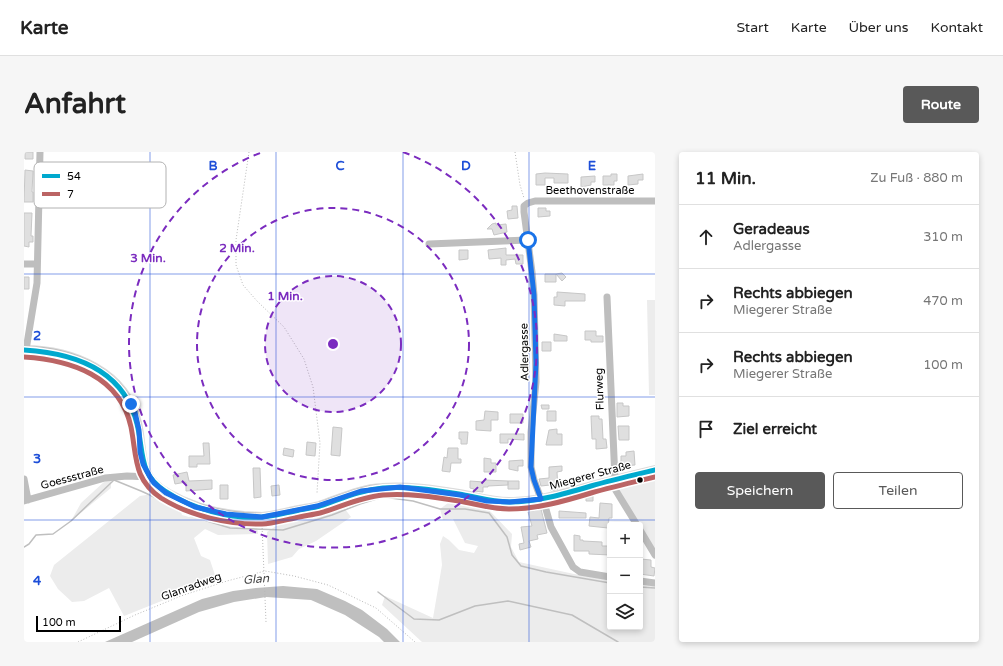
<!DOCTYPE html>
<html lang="de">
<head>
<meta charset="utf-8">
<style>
  :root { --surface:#fff; --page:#f6f6f6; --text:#222; --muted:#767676; --line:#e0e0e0; --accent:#595959 }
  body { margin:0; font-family:"Varela Round",sans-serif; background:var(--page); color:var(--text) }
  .controls { position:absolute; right:12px; bottom:12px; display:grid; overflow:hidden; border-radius:4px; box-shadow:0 2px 6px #0003 }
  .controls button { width:36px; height:36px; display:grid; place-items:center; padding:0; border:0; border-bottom:1px solid var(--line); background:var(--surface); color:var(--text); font:20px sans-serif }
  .scale { position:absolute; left:12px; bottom:10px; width:85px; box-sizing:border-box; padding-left:4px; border:2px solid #000; border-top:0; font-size:11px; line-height:14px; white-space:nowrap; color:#000; -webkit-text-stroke:3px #fff; paint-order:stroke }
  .stop { position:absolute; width:12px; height:12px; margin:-9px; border:3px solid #1a73e8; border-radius:50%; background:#fff }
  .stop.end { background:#1a73e8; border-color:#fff; box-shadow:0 1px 4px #0008 }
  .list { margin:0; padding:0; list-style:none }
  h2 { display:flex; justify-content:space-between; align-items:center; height:52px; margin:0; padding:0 16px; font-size:17px }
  h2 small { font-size:13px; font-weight:400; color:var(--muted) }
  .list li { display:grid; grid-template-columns:26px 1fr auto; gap:12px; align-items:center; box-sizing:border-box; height:64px; padding:0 16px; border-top:1px solid var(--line) }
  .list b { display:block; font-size:15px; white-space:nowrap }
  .list p { margin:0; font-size:13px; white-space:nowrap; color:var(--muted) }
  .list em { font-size:13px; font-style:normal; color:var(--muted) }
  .actions { display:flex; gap:8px; padding:12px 16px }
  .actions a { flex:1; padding:9px 0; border:1px solid var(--accent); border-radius:4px; text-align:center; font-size:14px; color:var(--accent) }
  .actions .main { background:var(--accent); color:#fff }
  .icon { flex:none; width:22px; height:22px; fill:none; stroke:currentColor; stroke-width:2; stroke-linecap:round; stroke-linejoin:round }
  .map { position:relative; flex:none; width:631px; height:490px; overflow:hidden; border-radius:4px }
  header { display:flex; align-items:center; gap:24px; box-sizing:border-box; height:56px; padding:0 20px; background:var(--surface); border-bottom:1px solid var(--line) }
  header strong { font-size:19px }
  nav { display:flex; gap:22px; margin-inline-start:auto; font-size:14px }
  .intro { display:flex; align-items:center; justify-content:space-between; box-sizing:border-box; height:96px; padding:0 24px }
  h1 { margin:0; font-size:28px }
  .button { padding:10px 18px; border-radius:4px; background:var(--accent); color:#fff; font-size:14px; font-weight:700 }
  main { display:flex; gap:24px; padding:0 24px }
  aside { flex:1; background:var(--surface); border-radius:4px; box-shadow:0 2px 6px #0003 }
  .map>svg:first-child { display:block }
  .green { fill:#ececec }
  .water { fill:#bfbfbf }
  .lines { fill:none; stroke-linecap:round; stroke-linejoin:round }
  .stream { stroke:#bfbfbf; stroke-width:1.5 }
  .building { fill:#dfdfdf; stroke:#c7c7c7 }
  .major-casing { stroke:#dbdbdb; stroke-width:10 }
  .path { stroke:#b9b9b9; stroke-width:1; stroke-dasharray:1 2; stroke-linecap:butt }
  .minor { stroke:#bebebe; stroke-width:7 }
  .major { stroke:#bebebe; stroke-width:8 }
  .bus-1-casing { stroke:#fff; stroke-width:8 }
  .bus-2-casing { stroke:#fff; stroke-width:8 }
  .bus-1 { stroke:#00a9ce; stroke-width:5 }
  .bus-2 { stroke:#bb6464; stroke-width:5 }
  .route { stroke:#1a73e8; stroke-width:5 }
  .grid { fill:none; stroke:#1d4ed8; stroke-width:1; stroke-opacity:0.55 }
  .ring { fill:none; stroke:#7b2cbf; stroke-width:2; stroke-dasharray:7 5 }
  .bus-dot { fill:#000; stroke:#fff; stroke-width:1.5 }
  .labels { text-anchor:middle; stroke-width:3; stroke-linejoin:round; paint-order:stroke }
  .street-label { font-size:11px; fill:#000; stroke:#fff }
  .water-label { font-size:12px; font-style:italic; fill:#444; stroke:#fff }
  .key { fill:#fff; stroke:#b2b2b2; stroke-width:1 }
  .key-label { font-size:11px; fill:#000 }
  .grid-label { font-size:13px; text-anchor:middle; font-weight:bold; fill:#1d4ed8; stroke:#fff; stroke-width:3; stroke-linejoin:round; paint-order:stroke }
  .centre { fill:#7b2cbf; stroke:#fff; stroke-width:2 }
  .ring-label { font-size:12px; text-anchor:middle; font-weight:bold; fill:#7b2cbf; stroke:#fff; stroke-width:3; stroke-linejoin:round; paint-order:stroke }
</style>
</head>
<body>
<header>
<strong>Karte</strong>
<nav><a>Start</a><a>Karte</a><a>Über uns</a><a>Kontakt</a></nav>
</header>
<div class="intro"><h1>Anfahrt</h1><a class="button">Route</a></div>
<main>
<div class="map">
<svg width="631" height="490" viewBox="0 0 631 490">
  <rect width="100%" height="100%" fill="#fff"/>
  <path class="green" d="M623 148H631V243H625Z
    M631 325V399L590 331Z
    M81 329H87V336L47 369 57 351Z
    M134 341 155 354 158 363 165 365 173 362 208 372 233 373 234 382 194 383 181 377 170 386 177 404 186 408 191 423 190 428 100 464 85 436 60 449 48 450 34 437 26 424 30 413 116 344Z
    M424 351 464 357 488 382 487 395 495 410 550 422 586 427V475H616V431L631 433V490H398L358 453 361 444 409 466 418 413 416 392 419 384 425 388 435 398 450 401 454 394 441 391 429 367 419 368 416 357Z
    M321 357 327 365 292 389 275 397 268 405 244 412 243 380 258 370Z"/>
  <path class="water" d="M259 434 293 437 321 449 338 458 363 477 376 490H360L355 485 321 463 287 448 242 445 210 450 175 460 108 490H81L178 447 209 439 232 436Z"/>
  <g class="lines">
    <path class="stream" d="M0 395 5 392 12 383 29 382 47 369 90 328 117 339 183 369 206 376 259 378 308 363 336 352 359 345 389 349 416 357H441L465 361 483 385 488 403 497 414 522 420 586 431
      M616 435 631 436
      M354 440 390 467 415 468 451 454 484 449 548 463 594 490"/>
  </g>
  <path class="building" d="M1 0H9V7H1Z
    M1 18 9 19 8 40H9V50H0Z
    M521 21 544 22V31H530V26H521V33H512V22Z
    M587 22H593V29H590V33H579V24H587Z
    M619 22V28H614V32L604 33V24Z
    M571 24V30H567V33L557 35V25Z
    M488 54H493L494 66 484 67 483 59 488 58Z
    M514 56H522V59H526V64L514 65Z
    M0 61H8L7 84H9V90H5V95L0 94Z
    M472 71V73L482 72 483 80 470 83 468 77H463L468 72Z
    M482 96V103H499V112H492L491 107 482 108V113H477V106L465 107 464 98Z
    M435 98H444V107L435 108Z
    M538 121 542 125 538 129 532 122Z
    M521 122H532V130H521Z
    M0 125H5V137H0Z
    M533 140 561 142V149H541V154L530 153V145H533Z
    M561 179H572V184H579V190H567V188H561Z
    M530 182 543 184V189H530Z
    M518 190H527V199H518Z
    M593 251H599V254H605V264L593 265Z
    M517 253H525V257H518Z
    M461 259 474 260V268H467V279L452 278V269L460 268Z
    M523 259H532V269H523Z
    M486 262H499V271H486Z
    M567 264H575V267H578L579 287H582L583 296 572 297V287H568Z
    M594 274H605V288H595Z
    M309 275 318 276 316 304 307 303Z
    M533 277V282H538V293H522L525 278Z
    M435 280H444L443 292H437V287H435Z
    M476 282H500V288L484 287V291H476Z
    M283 290 292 291 291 304 282 303Z
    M179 291H185L186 312H173V315H165V304H180Z
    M260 296 270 298 269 305 259 303Z
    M424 296H434V307H437V311H427L426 320 418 319 420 305 423 306Z
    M610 299 611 313 597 314V304H602V300Z
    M460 306 467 307V311H472V320H460Z
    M499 308V314H494V319L485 317V309Z
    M538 314V319L533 320 534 337 527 339 526 333 517 334 515 327 525 326V315Z
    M229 316H236L237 345 230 346Z
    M163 320 165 329 188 328V337L162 339V330L151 332 149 323Z
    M460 328 484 329V333L464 334V335H459V340L450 339V337L446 336V329L460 330Z
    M484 329H495V337H484Z
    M196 333H204V347H196Z
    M255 333 256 343 248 344 247 334Z
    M569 339V349H562V341Z
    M576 351 588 352V366H585L584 376 565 374 566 365 575 366Z
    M517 357 523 381 513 383 514 387 505 389 507 395 496 398 495 392 500 391 497 375 508 374 504 360Z
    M535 359 562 361V366H535Z
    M550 383 556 384V388H559V389L578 390V394H586V403L565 402V399H550Z
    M617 407 627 408V415L631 416 630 424 616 422Z"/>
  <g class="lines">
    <defs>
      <path id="major" d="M0 198C48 198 102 220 113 271 120 300 112 324 143 341 167 355 192 362 220 364 226 364 232 365 238 365 249 364 260 361 270 359 279 357 287 356 295 354 316 347 336 337 358 336 384 334 410 338 435 342 452 345 467 350 485 350 510 351 533 343 557 337 581 330 606 324 631 318"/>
    </defs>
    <use href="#major" class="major-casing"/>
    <path class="path" d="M225 0 212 88V113L219 133 233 149 260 175 280 207 289 235 296 291 293 341
      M491 0 496 33 500 46
      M238 373 242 470
      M54 490 111 463 157 444 203 429 241 419 270 424 304 433 352 456 391 490"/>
    <path class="minor" d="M405 92 504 88
      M0 112H13
      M583 145 591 328
      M2 198 13 131 16 0
      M0 327 4 348
      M586 329 613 373
      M517 347 510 328 507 315V280L512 230 510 143 508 120 500 60V54L504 51 511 49H631
      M519 347 527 375 549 415 556 420 586 425
      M0 349 81 326 103 324 126 325
      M616 378 631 403
      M616 429 631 431"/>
    <use href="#major" class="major"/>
    <defs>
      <path id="bus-1" d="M0 198C50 201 100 218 113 272 120 299 114 322 141 339 168 357 206 367 238 365 249 364 260 361 271 359 279 357 288 356 296 354 317 347 336 338 359 336 384 334 410 338 435 342 452 345 468 350 485 350 513 350 540 342 567 334 588 328 610 323 631 318"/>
      <path id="bus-2" d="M0 205C47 208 96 224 107 275 113 305 109 327 137 346 166 364 205 373 238 372 249 372 260 368 271 366 279 364 287 363 296 361 317 355 336 345 359 343 384 341 410 345 435 349 452 352 468 357 485 357 513 357 541 349 567 341 588 335 610 330 631 325"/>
    </defs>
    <use href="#bus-1" class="bus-1-casing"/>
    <use href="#bus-2" class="bus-2-casing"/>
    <use href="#bus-1" class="bus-1"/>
    <use href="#bus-2" class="bus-2"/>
  </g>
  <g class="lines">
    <path class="route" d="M107 252 111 260 115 278 116 300 119 312 126 325 130 331 142 341 171 355 202 362 238 365 293 354 337 339 376 335 436 343 463 349 486 350 517 347 510 328 507 315 512 211 510 143 504 88"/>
  </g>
  <path class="grid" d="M126 0V490M252 0V490M379 0V490M505 0V490M0 122H631M0 245H631M0 368H631"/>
  <circle cx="309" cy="192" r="68" fill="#7b2cbf" fill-opacity=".12"/>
  <g class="ring">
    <circle cx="309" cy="192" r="68"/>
    <circle cx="309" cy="192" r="136"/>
    <path d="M379 0A204 204 0 1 1 239 0"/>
  </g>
  <circle class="bus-dot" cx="616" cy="328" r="3.5"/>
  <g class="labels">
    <g class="street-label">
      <text x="566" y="42">Beethovenstraße</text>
      <text transform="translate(500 200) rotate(-91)" y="4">Adlergasse</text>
      <text transform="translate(575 237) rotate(-92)" y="4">Flurweg</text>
      <text transform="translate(566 323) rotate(-15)" y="4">Miegerer Straße</text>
      <text transform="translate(48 325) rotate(-15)" y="4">Goessstraße</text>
      <text transform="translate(167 434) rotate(-20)" y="4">Glanradweg</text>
    </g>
    <g class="water-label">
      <text transform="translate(232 427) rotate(-4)" y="4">Glan</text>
    </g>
  </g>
  <rect x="10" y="10" width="132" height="46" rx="6" class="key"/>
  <rect x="18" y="22" width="18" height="4" fill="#00a9ce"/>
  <rect x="18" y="40" width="18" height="4" fill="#bb6464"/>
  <g class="key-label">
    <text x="43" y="28">54</text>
    <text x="43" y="46">7</text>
  </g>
  <g class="grid-label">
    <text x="189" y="18">B</text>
    <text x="316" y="18">C</text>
    <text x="442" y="18">D</text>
    <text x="568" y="18">E</text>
    <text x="13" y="188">2</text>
    <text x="13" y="311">3</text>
    <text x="13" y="433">4</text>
  </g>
  <circle cx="309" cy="192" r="6" class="centre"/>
  <g class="ring-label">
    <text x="213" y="100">2 Min.</text>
    <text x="124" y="110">3 Min.</text>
    <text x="261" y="148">1 Min.</text>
  </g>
</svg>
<div class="controls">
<button>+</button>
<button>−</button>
<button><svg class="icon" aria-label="layers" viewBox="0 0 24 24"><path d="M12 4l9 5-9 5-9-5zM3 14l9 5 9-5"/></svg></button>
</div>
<div class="scale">100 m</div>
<div class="stop" style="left:504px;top:88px"></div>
<div class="stop end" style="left:107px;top:252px"></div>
</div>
<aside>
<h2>11 Min.<small>Zu Fuß · 880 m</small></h2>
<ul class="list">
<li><svg class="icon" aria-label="ahead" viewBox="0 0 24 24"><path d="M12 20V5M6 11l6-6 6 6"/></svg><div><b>Geradeaus</b><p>Adlergasse</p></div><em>310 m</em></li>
<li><svg class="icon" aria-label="right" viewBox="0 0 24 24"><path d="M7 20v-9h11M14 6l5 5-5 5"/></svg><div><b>Rechts abbiegen</b><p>Miegerer Straße</p></div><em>470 m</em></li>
<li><svg class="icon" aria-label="right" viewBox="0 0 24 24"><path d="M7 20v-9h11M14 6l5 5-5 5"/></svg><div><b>Rechts abbiegen</b><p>Miegerer Straße</p></div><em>100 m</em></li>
<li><svg class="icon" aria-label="arrive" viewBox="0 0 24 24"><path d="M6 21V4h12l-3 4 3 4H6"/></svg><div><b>Ziel erreicht</b></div></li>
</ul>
<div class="actions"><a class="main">Speichern</a><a>Teilen</a></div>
</aside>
</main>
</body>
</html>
